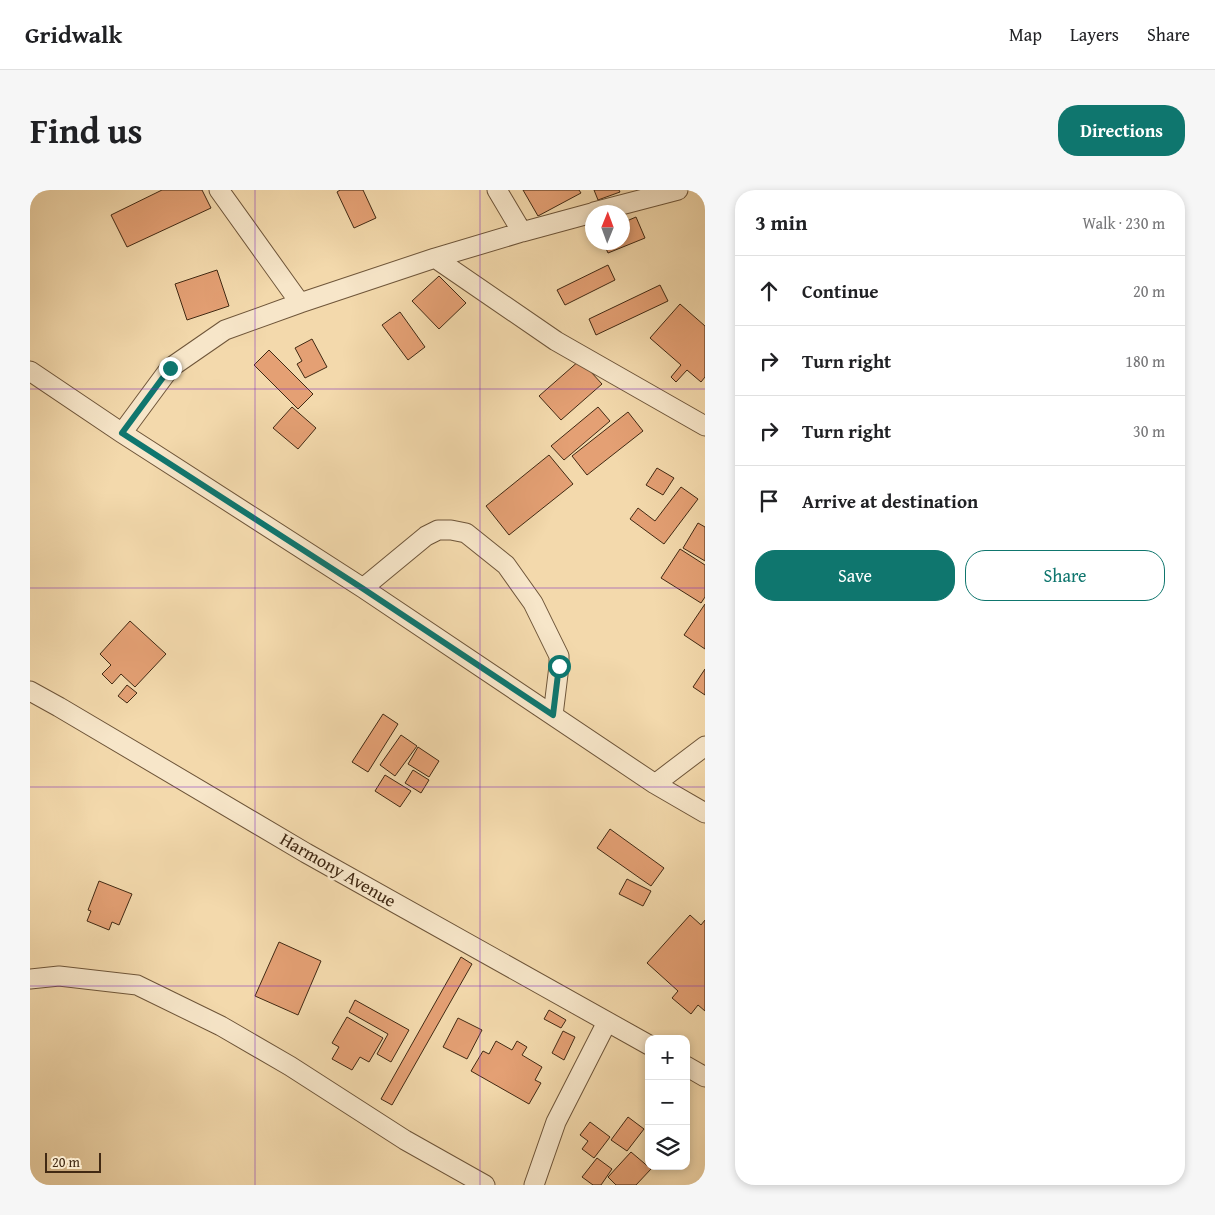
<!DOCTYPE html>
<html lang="en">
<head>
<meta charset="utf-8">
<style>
  :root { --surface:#fff; --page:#f6f6f6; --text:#202124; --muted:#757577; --line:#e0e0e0; --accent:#0f766e }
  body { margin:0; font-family:"Gentium Book Plus",serif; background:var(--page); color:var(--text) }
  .controls { position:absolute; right:15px; bottom:15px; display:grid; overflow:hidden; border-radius:10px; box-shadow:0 2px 8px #0003 }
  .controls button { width:45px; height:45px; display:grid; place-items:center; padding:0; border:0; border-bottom:1px solid var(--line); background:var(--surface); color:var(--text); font:25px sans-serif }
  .compass { position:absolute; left:555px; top:15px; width:45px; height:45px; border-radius:50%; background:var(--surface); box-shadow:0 2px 8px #0003; rotate:1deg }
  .scale { position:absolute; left:15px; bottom:12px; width:56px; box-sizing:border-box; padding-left:5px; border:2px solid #412913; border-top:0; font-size:14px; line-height:18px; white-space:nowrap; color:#412913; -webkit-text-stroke:4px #f7e6c9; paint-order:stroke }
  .stop { position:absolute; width:15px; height:15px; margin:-11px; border:4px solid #0f766e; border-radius:50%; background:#fff }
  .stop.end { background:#0f766e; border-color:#fff; box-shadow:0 1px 5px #0008 }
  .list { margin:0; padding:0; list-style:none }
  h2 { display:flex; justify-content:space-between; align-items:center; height:65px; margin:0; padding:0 20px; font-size:21px }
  h2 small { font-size:16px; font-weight:400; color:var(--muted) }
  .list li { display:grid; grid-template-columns:32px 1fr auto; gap:15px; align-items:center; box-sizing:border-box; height:70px; padding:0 20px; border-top:1px solid var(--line) }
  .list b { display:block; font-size:19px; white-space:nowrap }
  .list em { font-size:16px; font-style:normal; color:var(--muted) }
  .actions { display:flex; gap:10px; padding:15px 20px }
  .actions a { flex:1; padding:11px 0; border:1px solid var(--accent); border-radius:20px; text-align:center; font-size:18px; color:var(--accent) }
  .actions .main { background:var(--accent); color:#fff }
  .icon { flex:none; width:28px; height:28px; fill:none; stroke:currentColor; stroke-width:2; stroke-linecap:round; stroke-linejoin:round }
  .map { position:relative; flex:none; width:675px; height:995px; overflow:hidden; border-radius:20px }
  header { display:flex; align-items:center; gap:30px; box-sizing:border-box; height:70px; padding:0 25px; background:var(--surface); border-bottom:1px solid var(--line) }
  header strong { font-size:24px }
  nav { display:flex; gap:28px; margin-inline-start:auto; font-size:18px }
  .intro { display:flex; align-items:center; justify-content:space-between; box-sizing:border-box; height:120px; padding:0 30px }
  h1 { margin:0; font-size:35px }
  .button { padding:12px 22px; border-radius:20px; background:var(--accent); color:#fff; font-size:18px; font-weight:700 }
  main { display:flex; gap:30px; padding:0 30px }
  aside { flex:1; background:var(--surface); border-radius:20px; box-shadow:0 2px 8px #0003 }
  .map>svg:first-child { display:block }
  .building { fill:#e4a074; stroke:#412913 }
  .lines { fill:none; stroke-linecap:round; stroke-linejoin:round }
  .minor-casing { stroke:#6e5539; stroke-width:21 }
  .minor { stroke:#f7e6c9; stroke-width:19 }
  .route { stroke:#0f766e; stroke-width:6 }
  .grid { fill:none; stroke:#7b2cbf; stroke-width:1; stroke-opacity:0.55 }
  .labels { text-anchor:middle; stroke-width:5; stroke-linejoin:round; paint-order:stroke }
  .street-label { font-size:18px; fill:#412913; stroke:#f7e6c9 }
</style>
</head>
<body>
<header>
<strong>Gridwalk</strong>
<nav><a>Map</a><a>Layers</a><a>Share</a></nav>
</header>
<div class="intro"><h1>Find us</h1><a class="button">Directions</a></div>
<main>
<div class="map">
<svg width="675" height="995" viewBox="0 0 675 995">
  <rect width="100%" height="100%" fill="#f3d9ac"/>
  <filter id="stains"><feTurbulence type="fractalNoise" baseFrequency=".004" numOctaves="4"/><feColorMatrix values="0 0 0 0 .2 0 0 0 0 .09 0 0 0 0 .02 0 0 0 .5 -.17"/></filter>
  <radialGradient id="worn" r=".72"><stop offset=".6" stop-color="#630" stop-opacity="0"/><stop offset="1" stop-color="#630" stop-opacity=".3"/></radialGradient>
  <path class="building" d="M132 0H172L181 18 97 57 81 25Z
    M310 0H333L346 28 324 38 307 2Z
    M493 0H549L551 3 508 26Z
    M564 0H589L590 2 568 10Z
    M606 27 615 48 578 63 573 52H592V33Z
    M578 75 585 90 535 115 527 100Z
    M187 80 199 116 157 130 145 94Z
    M409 86 436 113 409 139 382 111Z
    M630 95 638 111 566 145 559 129Z
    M650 114 675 136V187L671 192 657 180 646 192 641 187 651 175 620 148Z
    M370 122 395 157 378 170 352 135Z
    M282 149 297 177 275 188 267 174 272 171 265 158Z
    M239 160 283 204 268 219 224 175Z
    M550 170 572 194 531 230 509 206Z
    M262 217 286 238 268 259 243 238Z
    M568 217 580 231 534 270 521 256Z
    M598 222 613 241 557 285 542 266Z
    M519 265 543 294 479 345 456 316Z
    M627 278 644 288 633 305 616 295Z
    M651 297 668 309 634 354 600 329 608 318 625 331Z
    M668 333 675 337V371L653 358Z
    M650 359 675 375V407L671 413 631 388Z
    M675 414V459L654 445Z
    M100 431 136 464 105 497 91 484 82 494 72 484 81 475 70 464Z
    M675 479V505L663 497Z
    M97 495 107 503 97 513 88 506Z
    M353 524 368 534 338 582 322 572Z
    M371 545 387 556 365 586 350 575Z
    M388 557 409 571 399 587 378 574Z
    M383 580 399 590 391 603 375 593Z
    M355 585 381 601 370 617 345 601Z
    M580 639 634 678 621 696 567 658Z
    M597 689 621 701 613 716 589 704Z
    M69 691 102 704 89 735 82 732 79 740 57 731 61 721 58 720Z
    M660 725 671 735 675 730V821L668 815 661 824 642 808 648 801 617 773Z
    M249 752 291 771 268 825 225 806Z
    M431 767 442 774 362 915 351 909Z
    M325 810 379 840 361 872 347 864 358 844 319 822Z
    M519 820 536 830 531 838 514 829Z
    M317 827 353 848 339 872 330 867 322 880 302 869 309 857 302 853Z
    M428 828 452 840 437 869 413 857Z
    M533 841 545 847 534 870 522 863Z
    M466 851 482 860 487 851 497 857 492 865 512 877 505 890 511 893 499 914 441 881 453 861 459 864Z
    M598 927 614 939 597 961 581 950Z
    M560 932 580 947 564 968 552 959 558 951 550 945Z
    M601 962 621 979 606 995H586L578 987Z
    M567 968 582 979 571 995H563L552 987Z"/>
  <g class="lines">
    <defs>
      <path id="minor" d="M189 0 270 113
        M467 0 492 42
        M564 22 648 0
        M405 68 526 151 675 236
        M0 181 92 243 333 398 625 594 675 623
        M92 243 140 178 195 140 270 113 405 68 492 42 562 23
        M333 398 396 346 408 340H421L436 343 476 375 503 413 529 466V476L523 525
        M0 501 29 517 276 663 619 855
        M625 594 675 556
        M0 789 29 786 107 795 191 836 260 876 375 950 455 995
        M656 876 675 887
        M504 995 526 932 577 832"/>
    </defs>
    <use href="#minor" class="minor-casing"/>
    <use href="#minor" class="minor"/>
  </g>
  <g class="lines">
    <path class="route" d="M140 178 92 243 332 398 523 525 529 476"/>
  </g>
  <path class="grid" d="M225 0V995M450 0V995M0 199H675M0 398H675M0 597H675M0 796H675"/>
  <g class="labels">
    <g class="street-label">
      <text transform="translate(308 680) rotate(30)" y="6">Harmony Avenue</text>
    </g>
  </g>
  <rect width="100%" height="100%" filter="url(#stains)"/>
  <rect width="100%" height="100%" fill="url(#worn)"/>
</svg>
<div class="controls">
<button>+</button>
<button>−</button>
<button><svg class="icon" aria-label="layers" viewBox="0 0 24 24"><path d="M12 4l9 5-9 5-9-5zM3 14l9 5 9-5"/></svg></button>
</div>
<svg class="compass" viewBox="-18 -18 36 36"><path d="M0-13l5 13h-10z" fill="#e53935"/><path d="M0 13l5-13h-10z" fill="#757577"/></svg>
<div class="scale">20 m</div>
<div class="stop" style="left:529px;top:476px"></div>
<div class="stop end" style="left:140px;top:178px"></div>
</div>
<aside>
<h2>3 min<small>Walk · 230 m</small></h2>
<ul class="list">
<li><svg class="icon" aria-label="ahead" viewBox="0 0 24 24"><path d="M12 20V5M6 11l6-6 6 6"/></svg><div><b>Continue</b></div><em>20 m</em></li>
<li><svg class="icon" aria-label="right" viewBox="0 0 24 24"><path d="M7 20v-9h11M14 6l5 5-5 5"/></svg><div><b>Turn right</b></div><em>180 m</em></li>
<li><svg class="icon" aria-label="right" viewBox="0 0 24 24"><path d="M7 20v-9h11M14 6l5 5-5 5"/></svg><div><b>Turn right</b></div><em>30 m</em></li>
<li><svg class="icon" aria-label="arrive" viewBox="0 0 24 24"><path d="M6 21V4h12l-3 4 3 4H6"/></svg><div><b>Arrive at destination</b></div></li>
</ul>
<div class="actions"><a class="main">Save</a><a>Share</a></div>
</aside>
</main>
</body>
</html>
